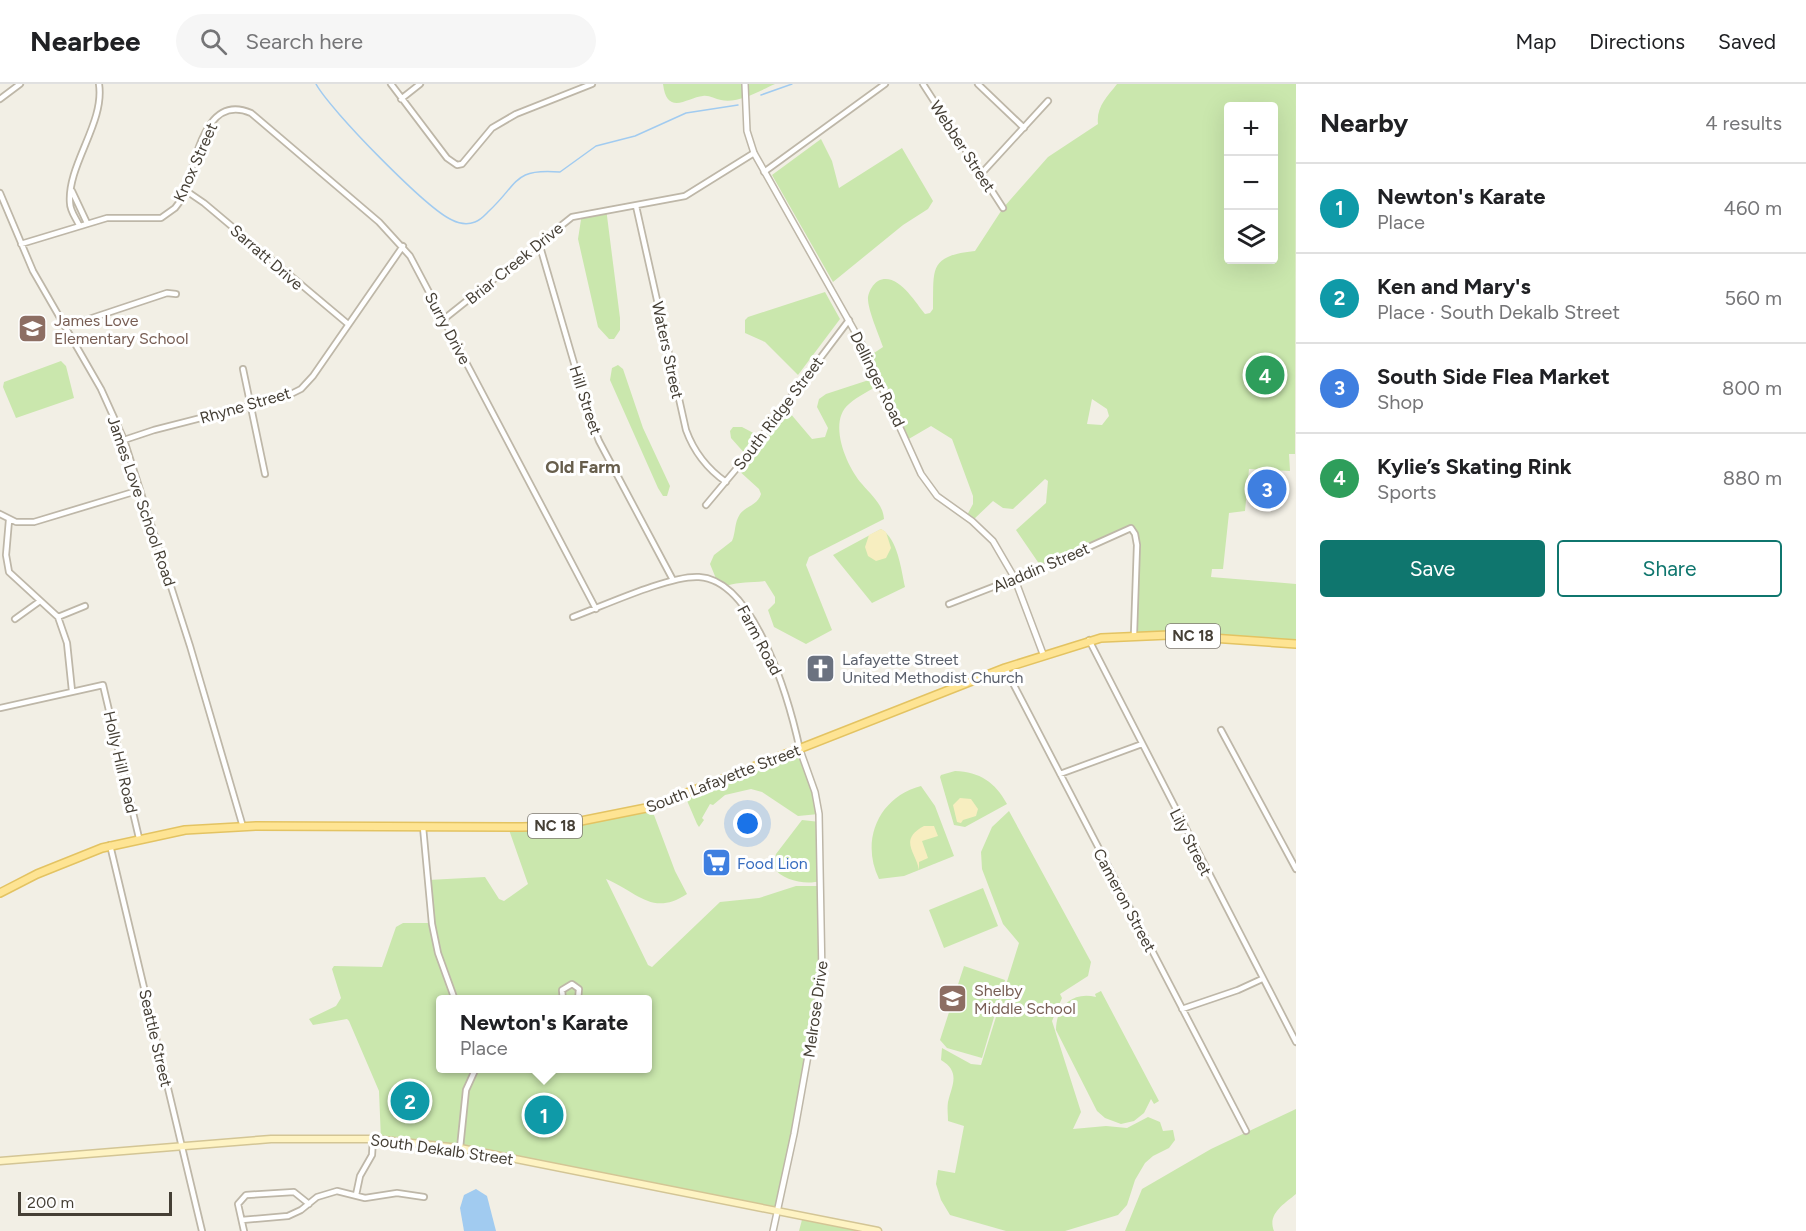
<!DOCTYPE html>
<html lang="en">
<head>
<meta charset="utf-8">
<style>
  :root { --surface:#fff; --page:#f6f6f6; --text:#202124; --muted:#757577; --line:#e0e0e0; --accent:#0f766e }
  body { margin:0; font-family:Figtree,sans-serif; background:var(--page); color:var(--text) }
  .controls { position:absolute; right:18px; top:18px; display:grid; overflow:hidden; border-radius:6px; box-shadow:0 6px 24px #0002 }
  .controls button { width:54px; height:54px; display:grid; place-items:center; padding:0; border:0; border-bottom:2px solid var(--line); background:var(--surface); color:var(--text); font:30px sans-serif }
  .scale { position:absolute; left:18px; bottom:15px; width:154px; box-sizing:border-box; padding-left:6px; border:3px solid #453f35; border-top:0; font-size:16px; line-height:21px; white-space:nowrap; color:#453f35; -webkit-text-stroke:4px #fff; paint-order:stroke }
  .you { position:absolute; left:748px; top:740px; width:21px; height:21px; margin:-15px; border:4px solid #fff; border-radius:50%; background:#1a73e8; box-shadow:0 0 0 9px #1a73e833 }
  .badge { display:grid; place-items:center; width:39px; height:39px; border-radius:50%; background:var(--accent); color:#fff; font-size:20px; font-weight:700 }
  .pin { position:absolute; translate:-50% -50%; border:3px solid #fff; box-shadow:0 2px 6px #0006 }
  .popup { position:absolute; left:436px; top:911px; width:216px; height:78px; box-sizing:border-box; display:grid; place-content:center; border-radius:6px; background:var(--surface); filter:drop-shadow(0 2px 4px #0005); font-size:20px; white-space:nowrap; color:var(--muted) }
  .popup b { font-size:22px; color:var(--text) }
  .popup::after { content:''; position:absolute; left:50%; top:100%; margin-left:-12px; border:12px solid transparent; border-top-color:var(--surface) }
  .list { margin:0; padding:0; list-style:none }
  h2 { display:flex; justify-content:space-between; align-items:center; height:78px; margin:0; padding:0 24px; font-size:26px }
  h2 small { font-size:20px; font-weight:400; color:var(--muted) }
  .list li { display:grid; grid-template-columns:39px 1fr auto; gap:18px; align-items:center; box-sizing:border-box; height:90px; padding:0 24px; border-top:2px solid var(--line) }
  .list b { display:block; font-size:22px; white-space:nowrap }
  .list p { margin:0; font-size:20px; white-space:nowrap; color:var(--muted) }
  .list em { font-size:20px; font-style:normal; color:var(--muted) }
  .actions { display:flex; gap:12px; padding:18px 24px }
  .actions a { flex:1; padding:14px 0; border:2px solid var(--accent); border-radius:6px; text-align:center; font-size:21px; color:var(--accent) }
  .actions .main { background:var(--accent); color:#fff }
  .icon { flex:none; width:33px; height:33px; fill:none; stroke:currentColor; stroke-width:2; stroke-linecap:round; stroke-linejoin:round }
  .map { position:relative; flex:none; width:1296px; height:1147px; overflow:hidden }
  header { display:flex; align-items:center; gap:36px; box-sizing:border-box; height:84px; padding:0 30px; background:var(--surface); border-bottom:2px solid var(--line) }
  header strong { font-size:28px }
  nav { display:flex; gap:33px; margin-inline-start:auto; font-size:21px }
  .search { width:420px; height:54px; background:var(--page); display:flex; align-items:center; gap:15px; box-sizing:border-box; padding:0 21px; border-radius:33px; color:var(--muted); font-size:22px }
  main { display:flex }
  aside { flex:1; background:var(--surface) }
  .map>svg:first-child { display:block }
  .green { fill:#cae7ad; fill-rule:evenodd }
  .sand { fill:#f7eec0 }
  .water { fill:#a1cbf0 }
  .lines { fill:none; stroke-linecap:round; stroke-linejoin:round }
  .stream { stroke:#a1cbf0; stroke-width:1.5 }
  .minor-casing { stroke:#beb7a8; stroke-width:8 }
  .tertiary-casing { stroke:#beb7a8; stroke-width:8 }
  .secondary-casing { stroke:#d3c595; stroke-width:9 }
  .primary-casing { stroke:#e3c362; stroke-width:10 }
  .minor { stroke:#fff; stroke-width:4.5 }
  .tertiary { stroke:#fff; stroke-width:5 }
  .secondary { stroke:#fef3c3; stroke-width:6 }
  .primary { stroke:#fee493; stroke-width:7 }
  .labels { text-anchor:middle; stroke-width:6; stroke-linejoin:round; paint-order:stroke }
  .shield { fill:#fff; stroke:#7d7972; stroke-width:1.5 }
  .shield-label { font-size:15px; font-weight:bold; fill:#453f35 }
  .street-label { font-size:16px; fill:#453f35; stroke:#fff }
  .education-label { font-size:16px; fill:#785e54; stroke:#fff; text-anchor:start }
  .worship-label { font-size:16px; fill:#5b616d; stroke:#fff; text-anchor:start }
  .shop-label { font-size:16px; fill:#366cbe; stroke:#fff; text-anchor:start }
  .neighbourhood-label { font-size:18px; font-weight:bold; fill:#675e4c; stroke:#fff }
</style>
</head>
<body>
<header>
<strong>Nearbee</strong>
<div class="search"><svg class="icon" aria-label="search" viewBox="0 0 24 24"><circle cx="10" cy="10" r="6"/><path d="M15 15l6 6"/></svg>Search here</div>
<nav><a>Map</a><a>Directions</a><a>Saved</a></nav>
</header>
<main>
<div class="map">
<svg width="1296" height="1147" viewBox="0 0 1296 1147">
  <rect width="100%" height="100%" fill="#f2efe5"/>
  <path class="green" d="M663 0H775C761 6 738 20 721 16 715 15 709 11 703 12 688 13 667 33 663 0Z
    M1117 0H1296L1295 370H1289L1290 387 1249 385 1245 427 1229 429 1223 485H1212L1211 493 1296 500V560L1134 550 1137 461 1133 445 1042 484 1016 446 1046 419 1048 397 1045 395 1013 425 1003 424 993 417 972 437 966 433 973 420V412L952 355 931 342 907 356 881 300C871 306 858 312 849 320 827 338 847 383 862 400 871 411 883 420 884 435L809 473 806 481 832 546 806 560 774 543 768 526 775 519V513L765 497C750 499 741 497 726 502L717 497 710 480 714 471 732 457C736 448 734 439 740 430 746 422 758 421 761 410L759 405 737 385 747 372 731 354 730 347 733 343H742L761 353 784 322 812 355 825 353 828 344 817 323 819 315 826 310 878 293 868 273 883 263C879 251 867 224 868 213 869 207 873 200 878 197 897 187 915 218 925 230L930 229 933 225C934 185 928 172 975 167L1003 124 1048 73 1098 40C1096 23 1107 13 1117 0ZM1228 22H1274V176H1228ZM1092 315 1107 325 1109 332 1102 341 1087 340Z
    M821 55 832 77 839 104 902 64 933 117 928 125 903 141 833 198 772 91Z
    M606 124 620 234V246L614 255H609L598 243 578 155 582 129Z
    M825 208 840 235 798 291 765 258 745 249V236L748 233Z
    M61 277 66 282 74 314 16 334 3 303 4 298Z
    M618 281 623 285 643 344 670 402 667 412H663L658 404 610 296 612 284Z
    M881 445C898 455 901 485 905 503L872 519 833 471Z
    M800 666 819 730 798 732 762 708 751 705 725 711 713 721 710 720 702 734 704 736 699 743 697 740 685 712Z
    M955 687C980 688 995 698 1007 720L965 743 954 741 940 693 941 691Z
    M921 702 935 722 954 772 904 792 879 795C860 756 879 713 921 702Z
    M651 723 675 787 687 810C652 833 638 808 606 795L648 881 652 883 720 818 759 814 796 802H821L822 893 779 1127 506 1073 381 1056 379 1007 349 937 347 935 313 941 309 935 336 922 341 914 332 885 334 882 382 883 396 843 403 839H432L428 796 485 793 499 815 504 817 528 800 508 743 556 742ZM440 916H648V984H440Z
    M1009 727 1091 878 1088 892 1060 910 1062 914 1052 937 1081 1028 1073 1045 1106 1042 1127 1044 1148 1033 1160 1038 1163 1047 1173 1046 1175 1056 1169 1064 1153 1072 1145 1079 1135 1096 1127 1121 1118 1131 1065 1147H1006L950 1131 941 1116 936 1100 938 1086 955 1089 964 1042 948 1037C948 1030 947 1025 948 1018 952 1001 961 988 941 976L942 964 971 980 981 981 1019 859 1003 840 982 785 981 768 992 743Z
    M802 736 820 738 821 797C805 801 783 797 773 783L776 770Z
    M983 804 998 842 944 864 929 826Z
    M964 882 1005 896 982 974 947 964 940 956Z
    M1101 907 1159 1017 1154 1020 1151 1015 1144 1029 1134 1037 1121 1040 1105 1034 1097 1027 1056 946C1056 922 1073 907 1096 913L1095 910Z
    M1296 1025V1110C1284 1120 1267 1130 1274 1147H1125L1142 1105 1211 1065Z
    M803 1132 878 1147H799Z"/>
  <path class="sand" d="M881 445 886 448 891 464 886 474 876 477 868 472 865 463 869 451Z
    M960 714 971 715 978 725 976 732 963 736 961 739 957 738 953 721Z
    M924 742H934L938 752 922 757 928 774 919 778V786C916 768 898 756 924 742Z"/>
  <path class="water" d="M476 1105 487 1112 496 1147H464L460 1124 464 1111Z"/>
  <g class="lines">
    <path class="stream" d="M316 0C330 26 427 125 452 136 460 140 467 141 475 138 481 136 485 131 489 127 519 99 513 84 560 88L596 62 635 52 686 29 738 21
      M761 11 792 0"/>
    <defs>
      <path id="minor" d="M391 0 447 74 457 81 462 80 492 44 516 30 592 0
        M923 0 1003 124
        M978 0 1024 44
        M0 15 20 0
        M401 15 420 0
        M764 88 885 0
        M981 90 1048 17
        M185 106 204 119 348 240
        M72 107 87 139
        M0 109 33 187 101 305 124 356 190 562 243 743
        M636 122 686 346C694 368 706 384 726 398
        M79 141C76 134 70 127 70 119 67 81 105 39 99 0
        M539 159 590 334 599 357 673 496
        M21 160 107 134H161L175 124 181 116C196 84 202 8 251 29L379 138 410 172 596 525
        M444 235 572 133 685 112 754 69
        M65 243 167 209 176 210
        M243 285 265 390
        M124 356 154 346 287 312 301 305 313 292 403 162
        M706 421 742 378 849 236
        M0 430 16 438H34L140 406
        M9 436 6 471 9 488 58 533 67 559 72 607
        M949 520 1042 484 1131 444 1135 450 1137 461 1134 550
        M58 533 85 522
        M573 533C603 522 670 491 699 493 756 496 790 620 800 666
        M15 535 40 517
        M1089 556 1296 958
        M1005 584 1246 1047
        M0 624 103 601 139 754
        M1221 646 1296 785
        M1060 690 1142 660
        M423 743 432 840 438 869 455 916
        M110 761 202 1147
        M563 916 562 906 572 900 579 905 578 916
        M1182 925 1238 906 1262 895
        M460 1064 466 1006 476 984
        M356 1111 360 1092 372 1071 373 1055
        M242 1136 288 1132 301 1126 317 1113 337 1107 365 1114 397 1109 424 1113
        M244 1147 238 1120 246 1111 294 1108 309 1120"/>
      <path id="tertiary" d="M745 0 747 47 754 69 863 262 921 390 937 412 972 437 993 457 1014 493 1043 570
        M773 1147 794 1050 822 893 819 730 815 708 800 666"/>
      <path id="secondary" d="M0 1077 271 1055H373L460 1064 878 1147"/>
      <path id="primary" d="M0 809 37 790 102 764 185 746 256 742 522 743 556 742 651 723 1005 584 1101 554 1169 551 1296 560"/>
    </defs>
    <use href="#minor" class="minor-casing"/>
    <use href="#tertiary" class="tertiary-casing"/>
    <use href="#secondary" class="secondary-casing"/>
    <use href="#primary" class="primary-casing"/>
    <use href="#minor" class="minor"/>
    <use href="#tertiary" class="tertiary"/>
    <use href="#secondary" class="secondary"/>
    <use href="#primary" class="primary"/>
  </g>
  <defs>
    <symbol id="school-square" viewBox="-11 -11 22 22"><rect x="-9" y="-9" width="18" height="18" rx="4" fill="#8d6e63" stroke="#fff"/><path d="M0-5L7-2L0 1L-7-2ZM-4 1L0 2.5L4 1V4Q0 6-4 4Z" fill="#fff"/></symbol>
    <symbol id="church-square" viewBox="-11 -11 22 22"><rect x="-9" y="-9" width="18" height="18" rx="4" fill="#6b7280" stroke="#fff"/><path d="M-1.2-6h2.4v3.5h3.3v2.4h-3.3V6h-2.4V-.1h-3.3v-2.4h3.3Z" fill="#fff"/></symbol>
    <symbol id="supermarket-square" viewBox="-11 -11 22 22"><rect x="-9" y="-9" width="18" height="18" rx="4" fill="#3f7fe0" stroke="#fff"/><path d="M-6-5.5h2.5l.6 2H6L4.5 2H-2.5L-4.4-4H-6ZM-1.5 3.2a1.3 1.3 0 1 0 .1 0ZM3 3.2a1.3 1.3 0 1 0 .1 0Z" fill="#fff"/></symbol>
  </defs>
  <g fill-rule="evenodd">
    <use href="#school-square" x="16" y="228" width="33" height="33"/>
    <use href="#church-square" x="804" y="568" width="33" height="33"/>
    <use href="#supermarket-square" x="700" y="762" width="33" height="33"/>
    <use href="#school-square" x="936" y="898" width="33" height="33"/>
  </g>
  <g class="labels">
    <g class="shield">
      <rect x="1166" y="540" width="54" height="24" rx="4.5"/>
      <rect x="528" y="730" width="54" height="24" rx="4.5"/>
    </g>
    <g class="shield-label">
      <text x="1193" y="557">NC 18</text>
      <text x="555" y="747">NC 18</text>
    </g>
    <g class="street-label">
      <text transform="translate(963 62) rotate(57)" y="6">Webber Street</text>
      <text transform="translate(195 78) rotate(-66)" y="6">Knox Street</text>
      <text transform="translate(267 173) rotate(41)" y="6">Sarratt Drive</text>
      <text transform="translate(514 179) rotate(-39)" y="6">Briar Creek Drive</text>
      <text transform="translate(448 244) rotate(62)" y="6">Surry Drive</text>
      <text transform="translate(668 266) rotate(78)" y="6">Waters Street</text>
      <text transform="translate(878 295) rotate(64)" y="6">Dellinger Road</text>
      <text transform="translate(586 316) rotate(72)" y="6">Hill Street</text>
      <text transform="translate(245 321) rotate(-16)" y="6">Rhyne Street</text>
      <text transform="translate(778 329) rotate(-53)" y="6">South Ridge Street</text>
      <text transform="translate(142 417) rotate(71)" y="6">James Love School Road</text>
      <text transform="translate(1041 483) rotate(-23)" y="6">Aladdin Street</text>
      <text transform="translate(760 556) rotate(62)" y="6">Farm Road</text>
      <text transform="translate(121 678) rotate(77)" y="6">Holly Hill Road</text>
      <text transform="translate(723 694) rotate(-21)" y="6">South Lafayette Street</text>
      <text transform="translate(1191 758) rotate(63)" y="6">Lily Street</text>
      <text transform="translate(1125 816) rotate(62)" y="6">Cameron Street</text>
      <text transform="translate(815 925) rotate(-82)" y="6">Melrose Drive</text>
      <text transform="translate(156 954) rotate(77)" y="6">Seattle Street</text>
      <text transform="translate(442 1065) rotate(8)" y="6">South Dekalb Street</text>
    </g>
    <g class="education-label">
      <text x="54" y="242">James Love<tspan x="54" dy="18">Elementary School</tspan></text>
      <text x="974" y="912">Shelby<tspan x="974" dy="18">Middle School</tspan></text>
    </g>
    <g class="worship-label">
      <text x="842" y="581">Lafayette Street<tspan x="842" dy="18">United Methodist Church</tspan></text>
    </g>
    <g class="shop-label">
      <text x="737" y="785">Food Lion</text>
    </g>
    <g class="neighbourhood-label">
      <text x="583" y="389">Old Farm</text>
    </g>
  </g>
</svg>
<div class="controls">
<button>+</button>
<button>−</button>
<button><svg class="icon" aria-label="layers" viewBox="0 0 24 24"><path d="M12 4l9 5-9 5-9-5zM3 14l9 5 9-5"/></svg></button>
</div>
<div class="scale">200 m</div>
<div class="you"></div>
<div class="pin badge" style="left:544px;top:1031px;background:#0f9aa8">1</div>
<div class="popup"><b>Newton's Karate</b>Place</div>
<div class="pin badge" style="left:410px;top:1017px;background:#0f9aa8">2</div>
<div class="pin badge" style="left:1267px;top:405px;background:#3f7fe0">3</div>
<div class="pin badge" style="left:1265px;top:291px;background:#2e9e5b">4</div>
</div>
<aside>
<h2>Nearby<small>4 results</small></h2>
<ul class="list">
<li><span class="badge" style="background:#0f9aa8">1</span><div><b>Newton's Karate</b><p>Place</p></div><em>460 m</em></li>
<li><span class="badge" style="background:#0f9aa8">2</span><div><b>Ken and Mary's</b><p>Place · South Dekalb Street</p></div><em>560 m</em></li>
<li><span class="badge" style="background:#3f7fe0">3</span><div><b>South Side Flea Market</b><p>Shop</p></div><em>800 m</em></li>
<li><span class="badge" style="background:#2e9e5b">4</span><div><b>Kylie’s Skating Rink</b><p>Sports</p></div><em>880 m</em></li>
</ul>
<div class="actions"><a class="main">Save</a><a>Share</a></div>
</aside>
</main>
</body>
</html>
